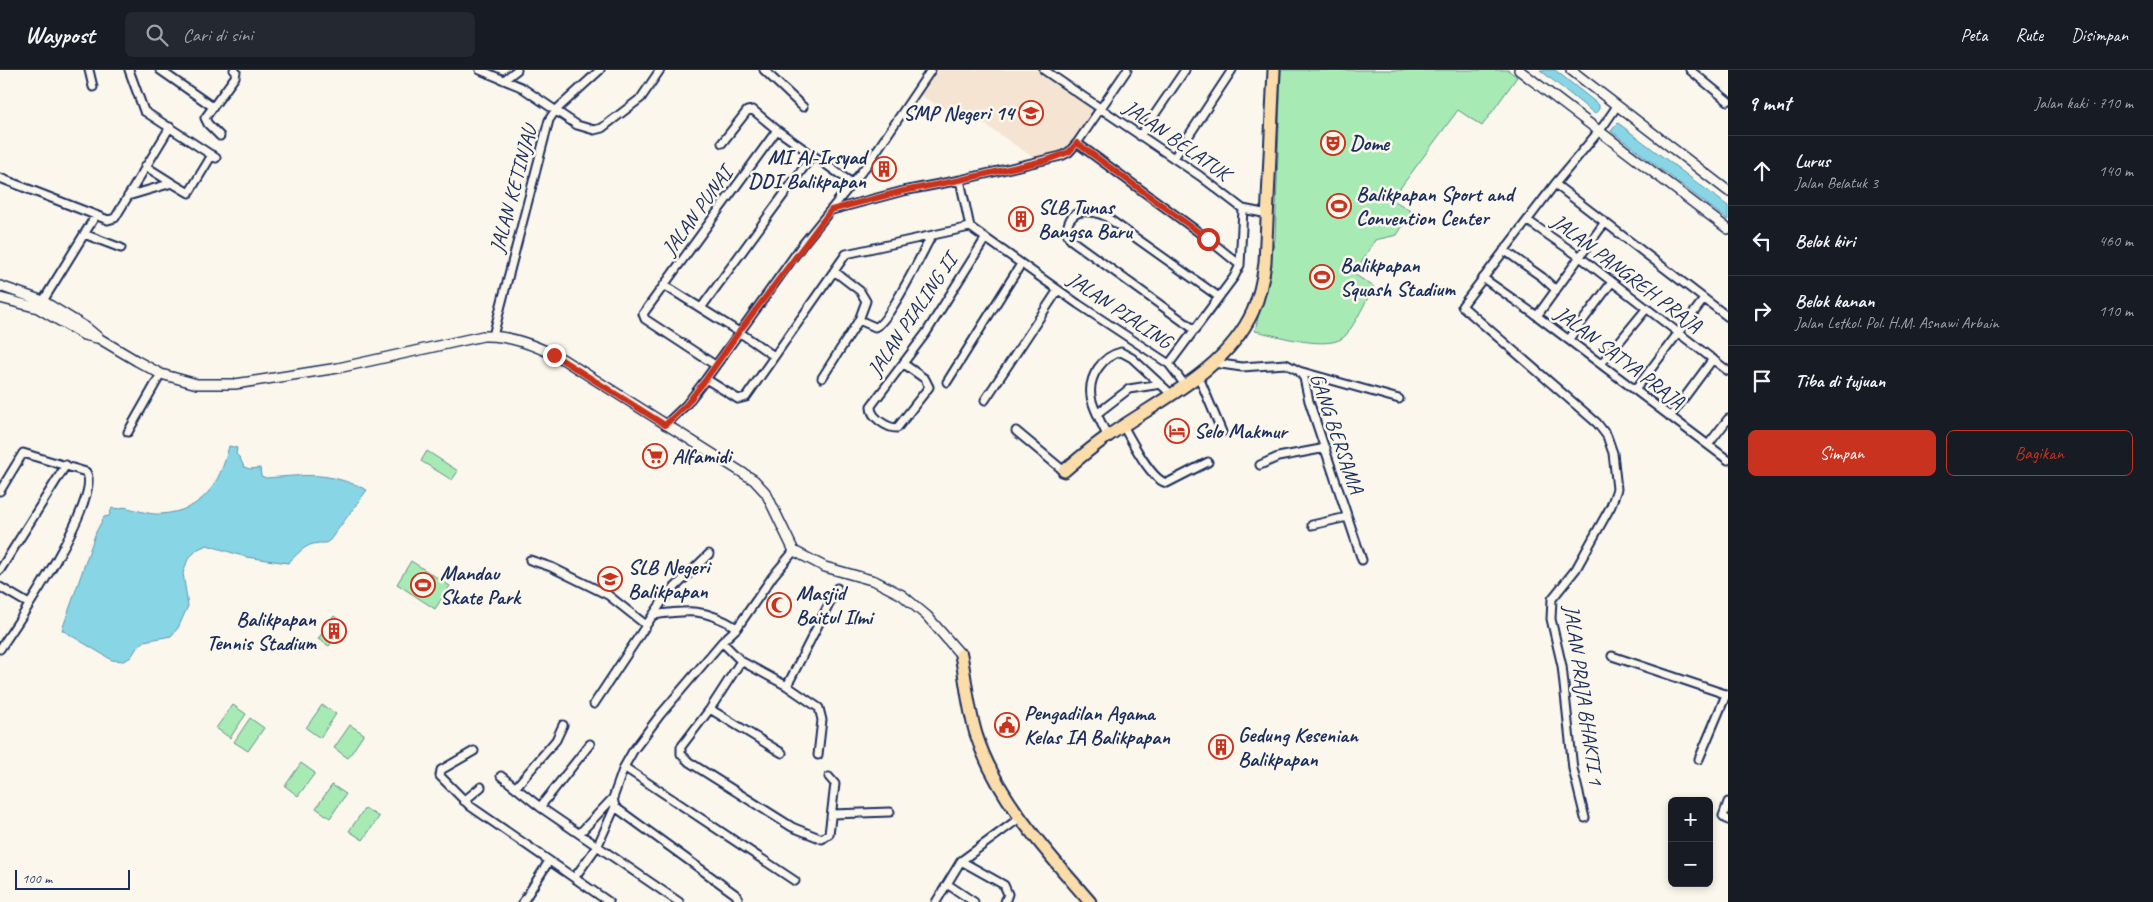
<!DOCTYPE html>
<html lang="id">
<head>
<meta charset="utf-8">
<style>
  :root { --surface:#171b24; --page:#242831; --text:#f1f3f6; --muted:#9ea1a6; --line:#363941; --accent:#c8321e }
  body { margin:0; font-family:Caveat,sans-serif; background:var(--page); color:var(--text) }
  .controls { position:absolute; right:15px; bottom:15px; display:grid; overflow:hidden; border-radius:8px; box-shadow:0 2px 8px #0003 }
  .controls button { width:45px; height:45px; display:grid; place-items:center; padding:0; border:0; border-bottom:1px solid var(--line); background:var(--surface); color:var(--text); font:25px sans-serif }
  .scale { position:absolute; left:15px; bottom:12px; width:115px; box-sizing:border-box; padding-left:5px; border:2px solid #1b2f5e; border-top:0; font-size:14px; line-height:18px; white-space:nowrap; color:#1b2f5e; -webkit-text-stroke:4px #fbf7ec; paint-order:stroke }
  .stop { position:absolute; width:15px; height:15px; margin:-11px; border:4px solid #c8321e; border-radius:50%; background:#fff }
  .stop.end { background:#c8321e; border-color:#fff; box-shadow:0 1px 5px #0008 }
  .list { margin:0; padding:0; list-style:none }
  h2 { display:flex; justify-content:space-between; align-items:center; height:65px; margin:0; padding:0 20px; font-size:21px }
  h2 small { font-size:16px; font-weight:400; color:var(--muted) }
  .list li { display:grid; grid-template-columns:32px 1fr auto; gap:15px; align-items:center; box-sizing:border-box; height:70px; padding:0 20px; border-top:1px solid var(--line) }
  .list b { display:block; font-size:19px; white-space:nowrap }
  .list p { margin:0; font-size:16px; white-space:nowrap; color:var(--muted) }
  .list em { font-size:16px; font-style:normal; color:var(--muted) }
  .actions { display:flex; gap:10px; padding:15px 20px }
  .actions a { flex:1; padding:11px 0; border:1px solid var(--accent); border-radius:8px; text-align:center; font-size:18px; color:var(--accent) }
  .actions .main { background:var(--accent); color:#fff }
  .icon { flex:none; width:28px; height:28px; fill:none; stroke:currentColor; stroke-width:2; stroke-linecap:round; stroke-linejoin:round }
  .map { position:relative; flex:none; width:1728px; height:832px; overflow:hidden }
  header { display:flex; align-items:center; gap:30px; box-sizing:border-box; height:70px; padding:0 25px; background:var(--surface); border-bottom:1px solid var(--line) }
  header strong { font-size:24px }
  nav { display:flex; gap:28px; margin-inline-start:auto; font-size:18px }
  .search { width:350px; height:45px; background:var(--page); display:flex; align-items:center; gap:12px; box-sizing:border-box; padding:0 18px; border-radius:8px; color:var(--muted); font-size:19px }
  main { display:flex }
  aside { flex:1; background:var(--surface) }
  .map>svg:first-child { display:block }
  .built { fill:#f5e4d2 }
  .green { fill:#a8eab4; stroke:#628c89 }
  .water { fill:#88d6e5; stroke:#5c93af }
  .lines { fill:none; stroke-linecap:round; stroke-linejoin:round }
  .minor-casing { stroke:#1b2f5e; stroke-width:11 }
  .tertiary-casing { stroke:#1b2f5e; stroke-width:12 }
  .trunk-casing { stroke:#1b2f5e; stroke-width:15 }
  .minor { stroke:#fbf7ec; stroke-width:7 }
  .tertiary { stroke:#fbf7ec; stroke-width:9 }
  .trunk { stroke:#fbddab; stroke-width:11 }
  .route { stroke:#c8321e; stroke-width:6 }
  .labels { text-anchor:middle; stroke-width:5; stroke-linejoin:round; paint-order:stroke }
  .poi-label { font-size:21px; font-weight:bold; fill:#1b2f5e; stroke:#fbf7ec; text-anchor:start }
  .street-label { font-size:21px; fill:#1b2f5e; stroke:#fbf7ec }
</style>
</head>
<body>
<header>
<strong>Waypost</strong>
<div class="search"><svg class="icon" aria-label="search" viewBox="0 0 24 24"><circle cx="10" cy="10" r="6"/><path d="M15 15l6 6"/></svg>Cari di sini</div>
<nav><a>Peta</a><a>Rute</a><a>Disimpan</a></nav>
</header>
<main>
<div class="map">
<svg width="1728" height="832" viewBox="0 0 1728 832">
  <rect width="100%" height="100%" fill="#fbf7ec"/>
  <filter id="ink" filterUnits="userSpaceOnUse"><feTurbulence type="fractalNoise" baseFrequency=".02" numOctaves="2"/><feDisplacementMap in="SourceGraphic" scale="10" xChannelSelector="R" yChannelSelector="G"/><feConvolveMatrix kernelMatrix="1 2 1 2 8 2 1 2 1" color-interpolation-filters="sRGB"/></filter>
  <g filter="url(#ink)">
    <path class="built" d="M932 0H1038L1096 41 1067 80 1040 92 964 40 961 39 957 46 916 23Z"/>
    <path class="green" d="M1281 0H1508L1517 7 1482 56 1458 40 1392 129 1412 142 1397 165 1375 170 1354 204 1374 217C1365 232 1357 251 1346 265 1331 283 1276 265 1255 261L1275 169Z
      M427 381 458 401 452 410 421 391Z
      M411 491 450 516 435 539 397 514Z
      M334 546 345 554 329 576 318 569Z
      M233 635 246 644 230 668 216 658Z
      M322 635 336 644 320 668 306 658Z
      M250 648 264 658 248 681 234 672Z
      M350 655 364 664 348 688 334 678Z
      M301 693 315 703 298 726 285 716Z
      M332 715 346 724 330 748 316 738Z
      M365 738 379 747 363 770 349 761Z"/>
    <path class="water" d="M1540 0H1555L1599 35V39L1595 44Z
      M1618 53 1728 136V150L1611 61Z
      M229 376 237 378 236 384 240 388 244 397 250 399 260 398 261 406 266 408C308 405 327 401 367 420L330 470 326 473C306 472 302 480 288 493L246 487 207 475 198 479 188 489 183 503 188 536 178 558 171 566 144 571 138 576 131 587 124 591 112 590 62 560 96 462 104 447 109 446 112 438 121 439 123 437C135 439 148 445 161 444 203 441 220 414 229 376Z"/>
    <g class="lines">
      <defs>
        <path id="minor" d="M89 0 93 17
          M129 0 144 41 216 88
          M160 0 213 37
          M480 0 521 17 577 55 594 60 602 58 641 28 660 0
          M764 0 803 37
          M1044 0 1200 106 1243 139 1268 144
          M1690 0 1728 31
          M504 10 517 0
          M1617 36 1604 55 1555 114 1728 247
          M220 66 208 54 205 48 235 7 236 2 234 0
          M1140 66 1185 0
          M722 73 747 41 753 40 777 60
          M1077 73 1208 169 1240 195
          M1174 88 1232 0
          M0 108 108 150 115 148 170 57
          M960 110 970 157 1078 234 1169 294 1234 207 1240 195 1243 139
          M172 113 189 123 212 85
          M1555 114 1462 236 1597 353 1607 366 1613 383 1617 419 1611 436 1576 499 1552 529 1551 549 1562 596 1573 699 1585 748
          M128 126 172 113 145 96
          M832 140 903 121 960 110 1061 86 1069 82 1077 73 1127 0
          M1528 151 1580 187 1728 301
          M1605 152 1537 246 1728 390
          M84 164 121 178
          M1504 180 1542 207 1556 220
          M1483 208 1537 246
          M664 215 739 262 774 286
          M43 231 96 145
          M701 238 812 86
          M859 250 875 257C887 256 923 181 931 167
          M1195 260 1071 170C1067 166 1066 162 1068 155 1072 138 1092 140 1105 146L1219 227
          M493 266 549 50 555 41 600 0
          M1569 269 1612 212
          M1214 293 1242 297 1286 294 1299 301 1304 308 1309 331 1362 490
          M904 294 925 309 929 317 897 358C887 358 870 347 871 336L926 263 985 169
          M1169 294 1185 315
          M1601 294 1647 238
          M715 295 645 249 643 244 777 60 852 113
          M1299 301 1399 329
          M1198 305 1222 362
          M822 308 859 250 866 231 860 221 834 201
          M706 309 738 329 746 327 846 184 970 157
          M947 312 1021 194
          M1635 320 1704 229
          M985 330 1058 220
          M1098 343 1129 319 1161 314
          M1670 347 1713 289
          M665 355 686 335 706 309 803 174 867 95 931 0
          M1123 356C1131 369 1151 411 1167 413L1208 392
          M1016 361 1064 401
          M128 362 161 304
          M1107 366C1103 355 1092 337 1091 326 1088 306 1103 286 1121 282L1132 288 1171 324
          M1708 375 1728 349
          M1260 395 1278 387 1326 378
          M0 421 23 383 86 402C104 426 17 554 0 579
          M1312 455 1347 447
          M530 490 551 497 608 525 646 555
          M0 500 66 395
          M0 517 29 534
          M653 545 666 526 709 484
          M722 572 741 591
          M1612 586 1728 625
          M787 616 837 518
          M594 634 653 545C689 540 705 538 737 558
          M710 639 782 683
          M474 681 441 700 440 706 470 736 609 832
          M818 685 822 650 819 638 787 616 741 591 710 639 681 677V684L689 692 792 757 822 769 829 764 835 714 829 707
          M1699 689 1726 625
          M624 697 795 811
          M501 706 540 737 679 832
          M516 717 556 670 563 655
          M464 731 481 717
          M1728 732 1723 746 1728 750
          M540 737 590 674
          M615 737 735 824 738 828 737 832
          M832 744 890 742
          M580 763 613 728
          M961 791 1004 815 1008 824 1005 832
          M575 807 598 775 615 737 613 728 624 697 633 681 660 645 722 572 737 558 773 506 794 481
          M947 814 974 832
          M523 832 549 791
          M936 832 961 791 1021 747"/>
        <path id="tertiary" d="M1519 0 1728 159
          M1571 0 1728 121
          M0 216 43 231 87 258 100 269 137 291 161 304 197 314H235L338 298 483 266C510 265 540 277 564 290L754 410 766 423 794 481 825 497 875 511 902 525 927 546 961 585
          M0 228 38 238 84 265 97 268"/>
        <path id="trunk" d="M1064 401C1078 389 1092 377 1108 366 1159 330 1226 301 1253 241 1259 227 1263 209 1265 193L1274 0
          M961 585C966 611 968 638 976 664 996 728 1047 782 1090 832"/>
      </defs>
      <use href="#minor" class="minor-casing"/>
      <use href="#tertiary" class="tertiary-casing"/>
      <use href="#trunk" class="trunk-casing"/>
      <use href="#minor" class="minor"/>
      <use href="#tertiary" class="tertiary"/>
      <use href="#trunk" class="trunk"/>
    </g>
  </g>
  <g class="lines" filter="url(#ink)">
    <path class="route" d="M554 285 665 355 686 335 706 309 739 262 831 140 903 121 960 110 1047 90 1069 82 1077 73 1208 169"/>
  </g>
  <defs>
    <symbol id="school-ring" viewBox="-11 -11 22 22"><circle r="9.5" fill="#fbf7ec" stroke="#c8321e" stroke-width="1.5"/><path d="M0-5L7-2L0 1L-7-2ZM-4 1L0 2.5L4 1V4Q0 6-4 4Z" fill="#c8321e"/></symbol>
    <symbol id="theatre-ring" viewBox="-11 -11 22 22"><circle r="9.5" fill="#fbf7ec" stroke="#c8321e" stroke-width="1.5"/><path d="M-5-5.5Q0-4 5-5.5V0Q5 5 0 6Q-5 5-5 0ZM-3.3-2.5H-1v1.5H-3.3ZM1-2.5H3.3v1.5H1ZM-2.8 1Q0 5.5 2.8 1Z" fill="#c8321e"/></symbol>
    <symbol id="building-ring" viewBox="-11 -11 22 22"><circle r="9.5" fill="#fbf7ec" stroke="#c8321e" stroke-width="1.5"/><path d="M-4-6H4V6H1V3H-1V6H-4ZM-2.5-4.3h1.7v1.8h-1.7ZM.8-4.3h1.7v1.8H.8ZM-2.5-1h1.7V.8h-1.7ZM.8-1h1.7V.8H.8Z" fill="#c8321e"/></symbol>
    <symbol id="stadium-ring" viewBox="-11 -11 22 22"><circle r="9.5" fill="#fbf7ec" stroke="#c8321e" stroke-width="1.5"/><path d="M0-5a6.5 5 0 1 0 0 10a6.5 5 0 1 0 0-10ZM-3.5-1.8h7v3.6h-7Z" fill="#c8321e"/></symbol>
    <symbol id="hotel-ring" viewBox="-11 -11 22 22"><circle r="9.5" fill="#fbf7ec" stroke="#c8321e" stroke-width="1.5"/><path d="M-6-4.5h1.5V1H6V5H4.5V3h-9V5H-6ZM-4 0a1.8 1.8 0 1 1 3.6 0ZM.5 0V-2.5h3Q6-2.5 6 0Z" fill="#c8321e"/></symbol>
    <symbol id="supermarket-ring" viewBox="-11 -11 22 22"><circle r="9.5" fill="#fbf7ec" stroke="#c8321e" stroke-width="1.5"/><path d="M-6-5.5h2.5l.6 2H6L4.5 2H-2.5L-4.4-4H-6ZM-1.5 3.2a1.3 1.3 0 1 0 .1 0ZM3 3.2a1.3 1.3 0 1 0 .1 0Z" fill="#c8321e"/></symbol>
    <symbol id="mosque-ring" viewBox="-11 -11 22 22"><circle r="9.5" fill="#fbf7ec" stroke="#c8321e" stroke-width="1.5"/><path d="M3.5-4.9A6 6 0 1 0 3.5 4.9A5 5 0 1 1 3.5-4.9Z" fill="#c8321e"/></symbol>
    <symbol id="civic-ring" viewBox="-11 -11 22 22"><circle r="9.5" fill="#fbf7ec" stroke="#c8321e" stroke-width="1.5"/><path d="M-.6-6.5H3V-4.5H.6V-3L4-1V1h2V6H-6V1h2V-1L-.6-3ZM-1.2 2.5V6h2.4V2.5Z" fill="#c8321e"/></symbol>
  </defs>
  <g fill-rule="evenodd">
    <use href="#school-ring" x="1017" y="29" width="28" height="28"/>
    <use href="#theatre-ring" x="1319" y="59" width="28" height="28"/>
    <use href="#building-ring" x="870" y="85" width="28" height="28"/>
    <use href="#stadium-ring" x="1325" y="122" width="28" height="28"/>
    <use href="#building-ring" x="1007" y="135" width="28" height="28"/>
    <use href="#stadium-ring" x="1308" y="193" width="28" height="28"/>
    <use href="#hotel-ring" x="1163" y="347" width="28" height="28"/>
    <use href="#supermarket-ring" x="641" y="372" width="28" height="28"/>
    <use href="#school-ring" x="596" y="495" width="28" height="28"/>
    <use href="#stadium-ring" x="409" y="501" width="28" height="28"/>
    <use href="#mosque-ring" x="765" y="521" width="28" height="28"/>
    <use href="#building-ring" x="320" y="547" width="28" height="28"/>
    <use href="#civic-ring" x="993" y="641" width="28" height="28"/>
    <use href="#building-ring" x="1207" y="663" width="28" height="28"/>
  </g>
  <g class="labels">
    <g class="poi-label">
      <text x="1014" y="50" text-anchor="end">SMP Negeri 14</text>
      <text x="1350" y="80">Dome</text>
      <text x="866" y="94" text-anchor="end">MI Al-Irsyad<tspan x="866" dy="24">DDI Balikpapan</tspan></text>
      <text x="1356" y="131">Balikpapan Sport and<tspan x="1356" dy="24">Convention Center</tspan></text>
      <text x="1038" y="144">SLB Tunas<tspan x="1038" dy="24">Bangsa Baru</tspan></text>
      <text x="1340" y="202">Balikpapan<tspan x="1340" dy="24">Squash Stadium</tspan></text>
      <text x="1194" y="368">Selo Makmur</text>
      <text x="672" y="393">Alfamidi</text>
      <text x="628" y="504">SLB Negeri<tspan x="628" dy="24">Balikpapan</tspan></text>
      <text x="440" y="510">Mandau<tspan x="440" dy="24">Skate Park</tspan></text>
      <text x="796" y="530">Masjid<tspan x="796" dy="24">Baitul Ilmi</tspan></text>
      <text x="316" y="556" text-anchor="end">Balikpapan<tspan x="316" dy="24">Tennis Stadium</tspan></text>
      <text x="1024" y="650">Pengadilan Agama<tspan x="1024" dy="24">Kelas IA Balikpapan</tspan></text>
      <text x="1238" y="672">Gedung Kesenian<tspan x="1238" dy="24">Balikpapan</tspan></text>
    </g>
    <g class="street-label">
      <text transform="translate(1177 70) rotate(35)" y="7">JALAN BELATUK</text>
      <text transform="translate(513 119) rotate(-75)" y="7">JALAN KETINJAU</text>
      <text transform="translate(697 141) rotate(-54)" y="7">JALAN PUNAI</text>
      <text transform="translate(1627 203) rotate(37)" y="7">JALAN PANGREH PRAJA</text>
      <text transform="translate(1120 240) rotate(34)" y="7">JALAN PIALING</text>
      <text transform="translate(912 245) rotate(-56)" y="7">JALAN PIALING II</text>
      <text transform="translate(1620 287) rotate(37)" y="7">JALAN SATYA PRAJA</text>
      <text transform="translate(1337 363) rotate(71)" y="7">GANG BERSAMA</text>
      <text transform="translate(1584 625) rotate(82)" y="7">JALAN PRAJA BHAKTI 1</text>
    </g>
  </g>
</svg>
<div class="controls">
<button>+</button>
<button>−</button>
</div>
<div class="scale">100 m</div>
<div class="stop" style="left:1208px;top:169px"></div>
<div class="stop end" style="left:554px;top:285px"></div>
</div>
<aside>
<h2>9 mnt<small>Jalan kaki · 710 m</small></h2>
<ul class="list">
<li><svg class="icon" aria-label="ahead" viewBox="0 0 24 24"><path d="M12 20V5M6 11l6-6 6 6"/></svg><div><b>Lurus</b><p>Jalan Belatuk 3</p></div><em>140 m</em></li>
<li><svg class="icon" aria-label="left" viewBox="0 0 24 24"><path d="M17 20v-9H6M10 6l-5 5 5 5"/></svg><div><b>Belok kiri</b></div><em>460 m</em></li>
<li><svg class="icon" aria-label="right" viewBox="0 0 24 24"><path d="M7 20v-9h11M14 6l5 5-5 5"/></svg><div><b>Belok kanan</b><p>Jalan Letkol. Pol. H.M. Asnawi Arbain</p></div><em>110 m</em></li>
<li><svg class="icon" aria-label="arrive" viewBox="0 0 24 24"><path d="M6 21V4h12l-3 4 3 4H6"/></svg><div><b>Tiba di tujuan</b></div></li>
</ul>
<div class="actions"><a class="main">Simpan</a><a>Bagikan</a></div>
</aside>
</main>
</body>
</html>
